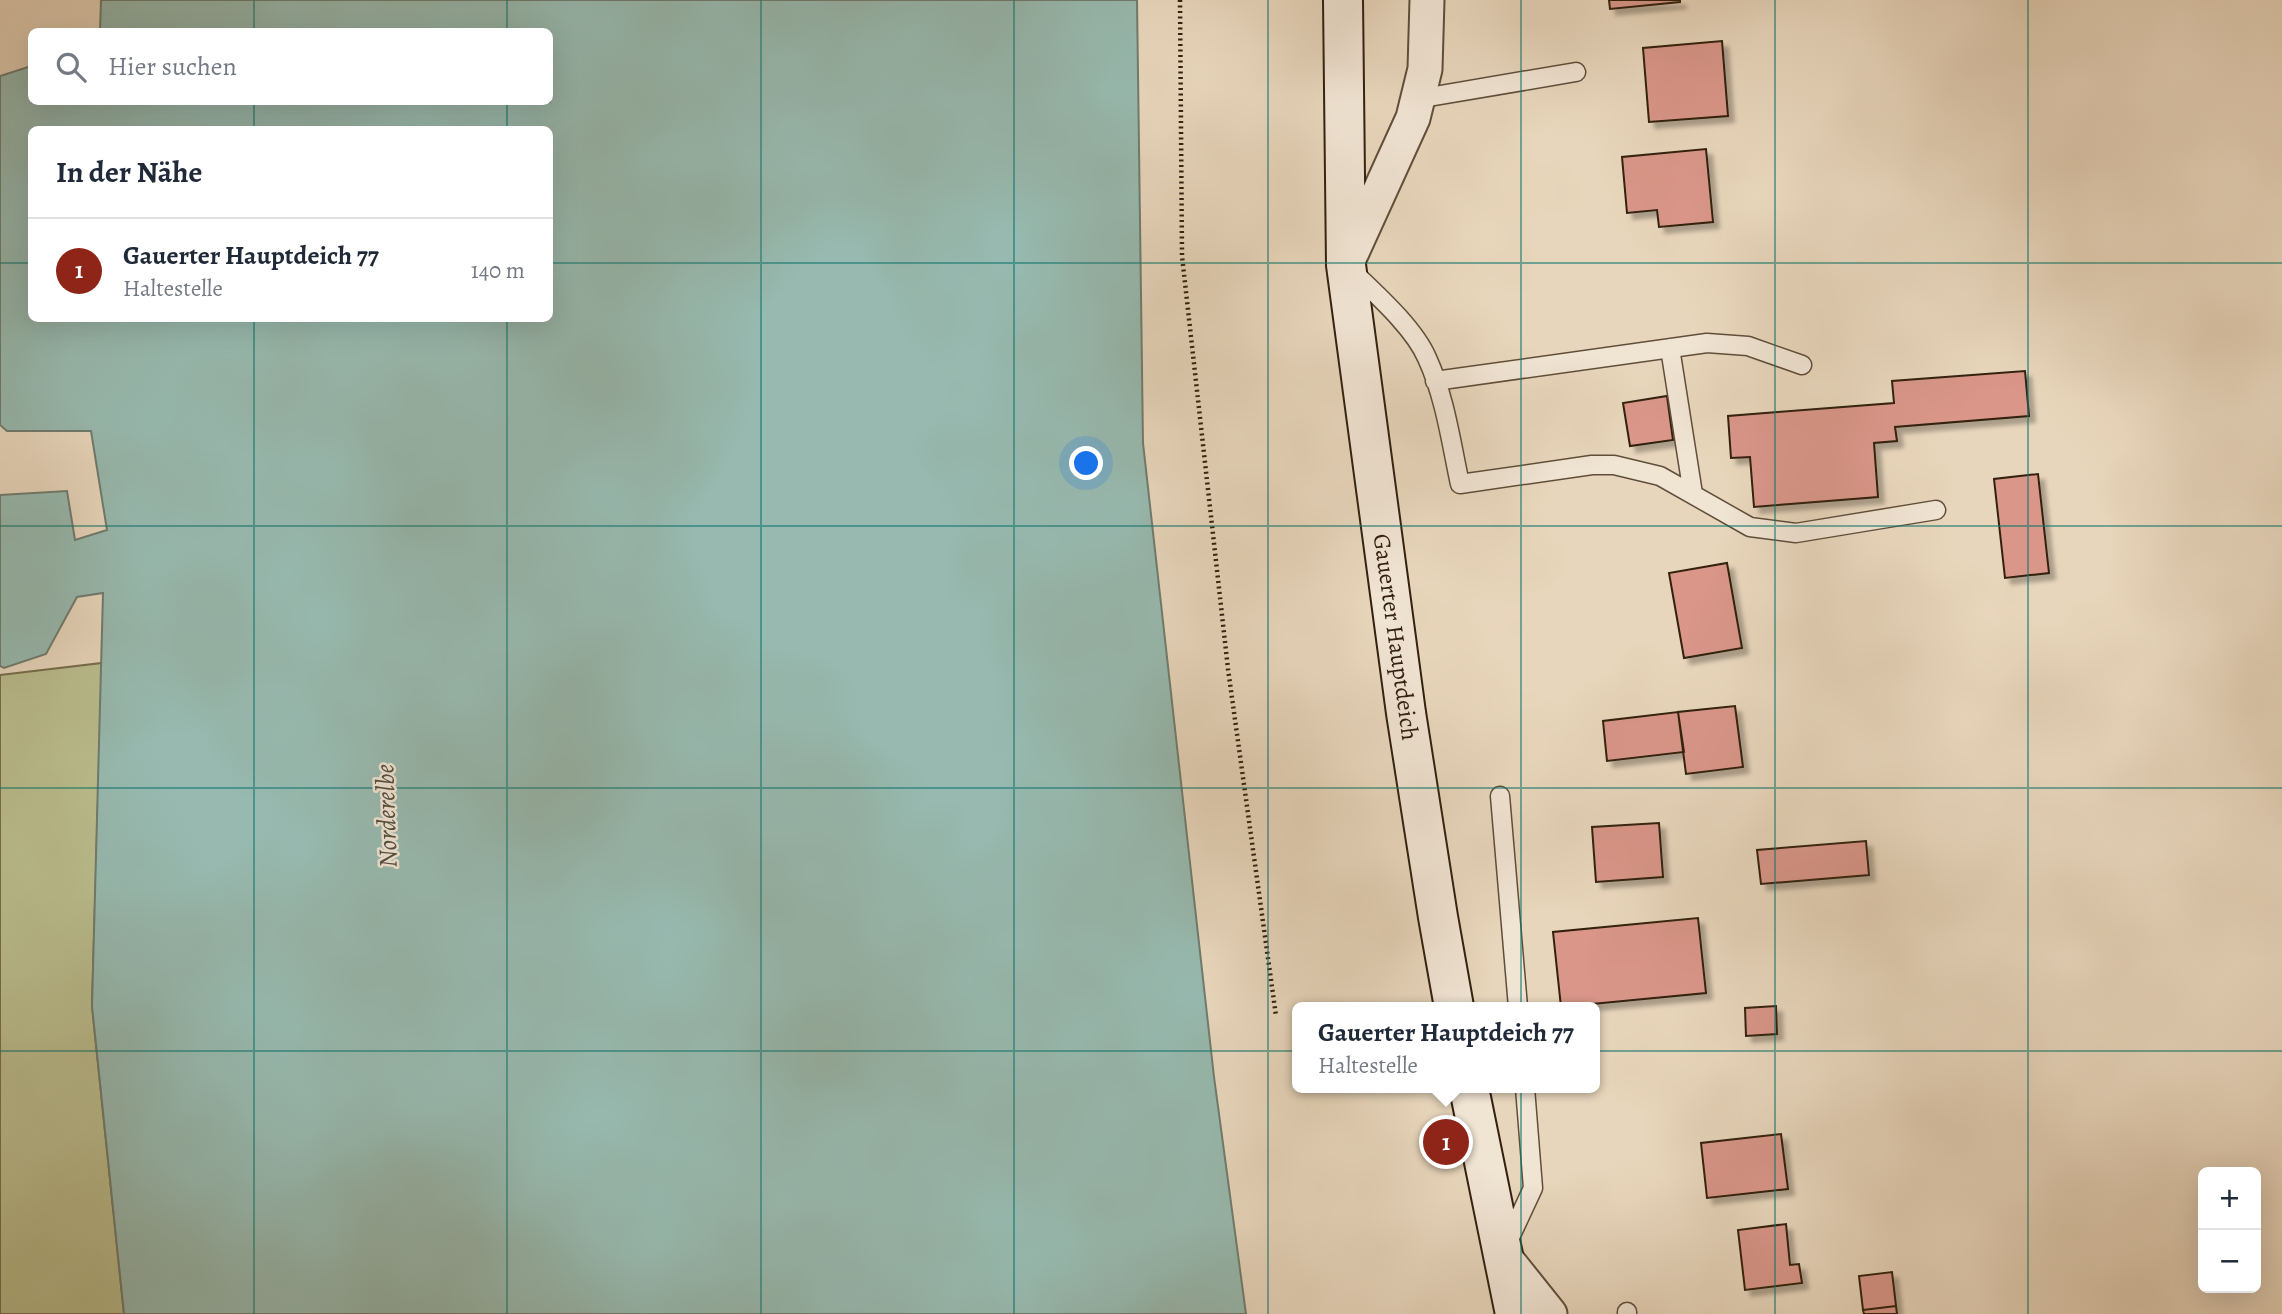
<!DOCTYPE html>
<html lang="de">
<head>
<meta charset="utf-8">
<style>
  :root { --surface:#fff; --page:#f6f6f7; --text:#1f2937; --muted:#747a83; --line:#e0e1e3; --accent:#8f2418 }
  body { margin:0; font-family:Alegreya,serif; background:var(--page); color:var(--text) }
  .controls { position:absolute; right:21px; bottom:21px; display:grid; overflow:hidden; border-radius:10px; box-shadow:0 7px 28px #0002 }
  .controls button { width:63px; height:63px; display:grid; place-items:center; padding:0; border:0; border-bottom:2px solid var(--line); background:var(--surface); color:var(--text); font:35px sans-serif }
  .you { position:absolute; left:1087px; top:464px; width:24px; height:24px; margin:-18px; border:5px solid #fff; border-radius:50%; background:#1a73e8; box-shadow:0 0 0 10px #1a73e833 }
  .badge { display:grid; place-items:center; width:46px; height:46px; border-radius:50%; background:var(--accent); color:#fff; font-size:23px; font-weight:700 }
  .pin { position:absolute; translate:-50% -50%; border:4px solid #fff; box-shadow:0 2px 7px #0006 }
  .popup { position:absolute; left:1292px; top:1002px; width:308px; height:91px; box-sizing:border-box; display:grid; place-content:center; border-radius:10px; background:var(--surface); filter:drop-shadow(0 2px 5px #0005); font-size:23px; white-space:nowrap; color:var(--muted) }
  .popup b { font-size:26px; color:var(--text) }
  .popup::after { content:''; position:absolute; left:50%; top:100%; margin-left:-14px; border:14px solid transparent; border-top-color:var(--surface) }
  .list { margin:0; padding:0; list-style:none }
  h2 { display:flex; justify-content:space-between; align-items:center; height:91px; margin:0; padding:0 28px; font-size:30px }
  h2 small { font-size:23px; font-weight:400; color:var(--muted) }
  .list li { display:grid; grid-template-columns:46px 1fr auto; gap:21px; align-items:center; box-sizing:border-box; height:105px; padding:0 28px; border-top:2px solid var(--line) }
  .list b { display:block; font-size:26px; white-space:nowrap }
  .list p { margin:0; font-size:23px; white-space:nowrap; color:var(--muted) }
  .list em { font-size:23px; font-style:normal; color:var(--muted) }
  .icon { flex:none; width:38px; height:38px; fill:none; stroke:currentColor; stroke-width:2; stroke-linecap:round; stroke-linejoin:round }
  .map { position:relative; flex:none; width:2282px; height:1314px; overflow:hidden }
  .search { position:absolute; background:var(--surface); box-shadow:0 7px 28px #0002; left:28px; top:28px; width:525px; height:77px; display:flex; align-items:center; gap:18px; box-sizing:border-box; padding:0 24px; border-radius:10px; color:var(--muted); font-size:26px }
  .panel { position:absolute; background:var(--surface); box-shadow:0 7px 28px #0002; left:28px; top:126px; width:525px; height:196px; border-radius:10px }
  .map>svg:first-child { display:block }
  .green { fill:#babd8e; stroke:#766e4e; stroke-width:2 }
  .water { fill:#97b9af; stroke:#6f7c6f; stroke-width:2; fill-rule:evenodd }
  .building { fill:#d99689; stroke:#32200f; stroke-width:2; filter:url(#shadow) }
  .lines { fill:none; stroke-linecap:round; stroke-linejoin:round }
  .lane-casing { stroke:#604e3a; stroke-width:21 }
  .street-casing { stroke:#604e3a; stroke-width:37 }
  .secondary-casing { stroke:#32200f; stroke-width:42 }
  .path { stroke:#32200f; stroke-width:4.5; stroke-dasharray:2 3.5; stroke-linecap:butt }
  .lane { stroke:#f0e4d3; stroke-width:18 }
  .street { stroke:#f0e4d3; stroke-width:33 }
  .secondary { stroke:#f0e4d3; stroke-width:38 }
  .grid { fill:none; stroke:#0f766e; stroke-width:2; stroke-opacity:0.55 }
  .labels { text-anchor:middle; stroke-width:5; stroke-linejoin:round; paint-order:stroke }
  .street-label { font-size:24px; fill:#32200f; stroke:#f0e4d3 }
  .water-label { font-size:26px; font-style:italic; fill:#504e3f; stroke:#f0e4d3 }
</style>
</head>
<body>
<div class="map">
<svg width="2282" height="1314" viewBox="0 0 2282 1314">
  <defs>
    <filter id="shadow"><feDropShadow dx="6" dy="6" stdDeviation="2" flood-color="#0004"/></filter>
  </defs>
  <rect width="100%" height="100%" fill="#e8d6bc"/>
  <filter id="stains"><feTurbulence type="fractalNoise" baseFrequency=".00286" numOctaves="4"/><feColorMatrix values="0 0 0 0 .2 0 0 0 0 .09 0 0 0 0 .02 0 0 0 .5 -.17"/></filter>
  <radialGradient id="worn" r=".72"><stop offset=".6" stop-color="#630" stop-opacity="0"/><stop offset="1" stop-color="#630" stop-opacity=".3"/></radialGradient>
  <path class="green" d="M102 663 92 1006 124 1314H0V675Z"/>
  <path class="water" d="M101 0H1137L1143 443 1214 1077 1246 1314H124L92 1006 103 593 77 597 46 654 4 668 0 666V495L67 491 75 540 107 530 91 431H7L0 425V76L31 66 32 102H550V32L100 31ZM32 130H550V318H32Z"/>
  <path class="building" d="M1609 0H1680V2L1610 9Z
    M1722 41 1728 116 1649 122 1643 48Z
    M1706 149 1713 222 1659 227 1657 210 1627 213 1622 157Z
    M2025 371 2029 416 1895 427 1897 441 1874 443 1878 497 1754 507 1750 457 1731 458 1728 416 1894 403 1892 381Z
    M1667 396 1673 440 1630 446 1623 403Z
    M2038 474 2049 573 2005 578 1994 479Z
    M1727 563 1742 648 1684 658 1669 573Z
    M1735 706 1743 767 1686 774 1678 712Z
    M1678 712 1684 752 1607 761 1603 721Z
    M1659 823 1663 877 1596 882 1592 827Z
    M1866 841 1869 875 1761 884 1757 850Z
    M1698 918 1706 993 1561 1007 1553 932Z
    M1776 1006 1777 1034 1746 1036 1745 1008Z
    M1781 1134 1788 1189 1707 1198 1701 1143Z
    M1786 1224 1790 1265 1799 1264 1802 1283 1745 1290 1738 1230Z
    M1892 1272 1896 1306 1863 1310 1859 1276Z
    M1896 1306 1897 1314H1864L1863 1310Z"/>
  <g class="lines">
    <defs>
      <path id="lane" d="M1417 99 1576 72
        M1353 272C1377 295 1414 328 1427 358 1445 397 1451 442 1460 484L1592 465H1614L1660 476 1750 527 1796 533 1936 510
        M1670 348 1693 494
        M1435 381 1707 343 1748 346 1802 365
        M1500 796 1518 1007
        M1506 1246 1533 1188 1525 1088
        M1627 1312V1314"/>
      <path id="street" d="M1347 263 1413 118 1425 69 1427 0
        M1502 1254 1550 1314"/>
      <path id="secondary" d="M1343 0 1346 265 1406 713 1438 917 1454 1007
        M1469 1088 1515 1314"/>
    </defs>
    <use href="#lane" class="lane-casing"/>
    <use href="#street" class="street-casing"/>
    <use href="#secondary" class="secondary-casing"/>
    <path class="path" d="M1180 0 1182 256 1228 669 1276 1016"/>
    <use href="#lane" class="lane"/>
    <use href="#street" class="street"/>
    <use href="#secondary" class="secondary"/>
  </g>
  <path class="grid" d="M254 0V32M507 0V32M761 0V1314M1014 0V1314M1268 0V1314M1521 0V1314M1775 0V1314M2028 0V1314M254 102V130M507 102V130M0 263H32M550 263H2282M254 318V1314M507 318V1314M0 526H2282M0 788H2282M0 1051H2282"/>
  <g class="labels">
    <g class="street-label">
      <text transform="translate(1396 637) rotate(82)" y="8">Gauerter Hauptdeich</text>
    </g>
    <g class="water-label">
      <text transform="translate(386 816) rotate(-92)" y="9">Norderelbe</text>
    </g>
  </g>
  <rect width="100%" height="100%" filter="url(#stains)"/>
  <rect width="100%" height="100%" fill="url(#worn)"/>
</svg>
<div class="controls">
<button>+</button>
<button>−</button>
</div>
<div class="you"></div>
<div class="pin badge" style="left:1446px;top:1142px">1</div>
<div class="popup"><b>Gauerter Hauptdeich 77</b>Haltestelle</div>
<div class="search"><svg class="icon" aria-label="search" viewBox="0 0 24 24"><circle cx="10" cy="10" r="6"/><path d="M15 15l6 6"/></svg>Hier suchen</div>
<section class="panel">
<h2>In der Nähe<small></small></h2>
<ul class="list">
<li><span class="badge">1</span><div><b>Gauerter Hauptdeich 77</b><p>Haltestelle</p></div><em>140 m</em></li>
</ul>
</section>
</div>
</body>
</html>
